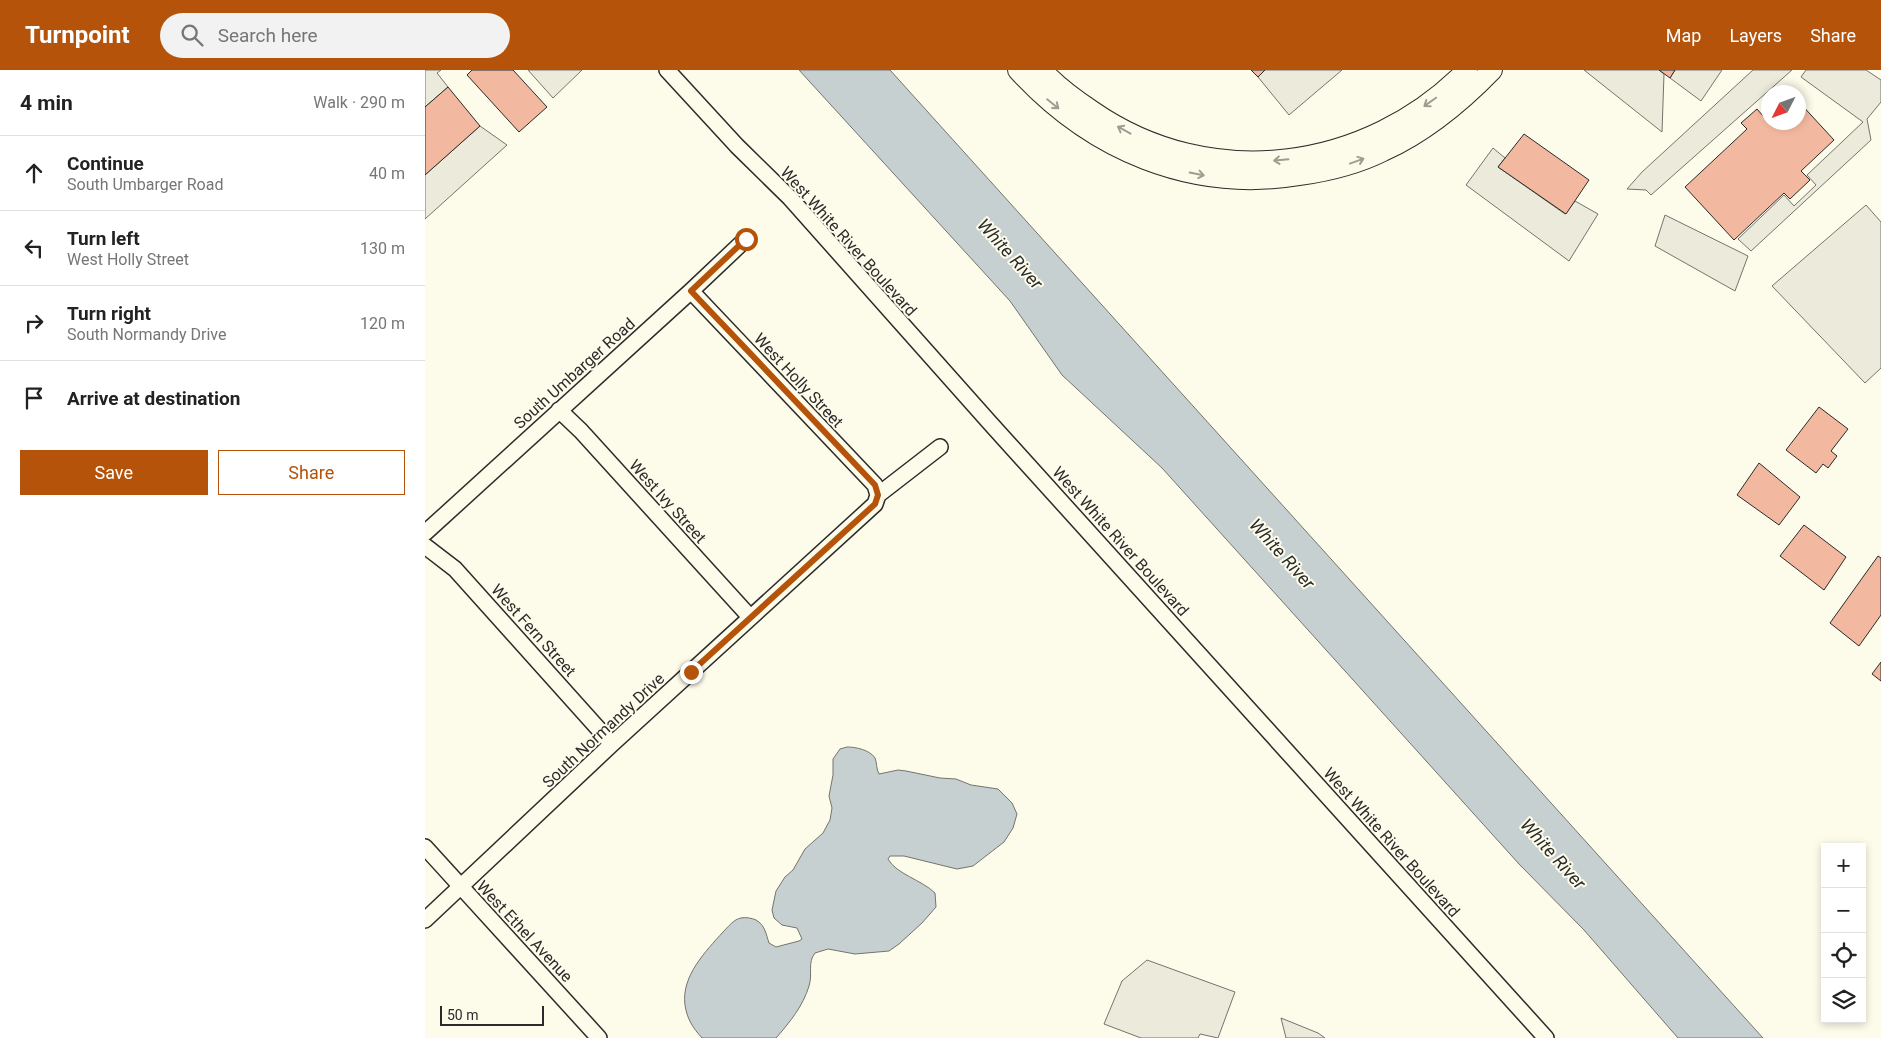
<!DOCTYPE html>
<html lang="en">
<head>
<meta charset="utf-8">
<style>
  :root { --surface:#fff; --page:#f2f2f2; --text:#222; --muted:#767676; --line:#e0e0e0; --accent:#b45309 }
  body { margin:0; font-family:Roboto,sans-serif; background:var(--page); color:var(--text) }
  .controls { position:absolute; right:15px; bottom:15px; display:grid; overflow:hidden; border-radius:0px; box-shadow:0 2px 8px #0003 }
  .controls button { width:45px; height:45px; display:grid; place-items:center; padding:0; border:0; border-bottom:1px solid var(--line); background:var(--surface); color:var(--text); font:25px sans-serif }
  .compass { position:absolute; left:1336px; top:15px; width:45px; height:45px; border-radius:50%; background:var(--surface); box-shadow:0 2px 8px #0003; rotate:228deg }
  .scale { position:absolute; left:15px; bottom:12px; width:104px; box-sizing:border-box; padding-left:5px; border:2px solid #2b2b2b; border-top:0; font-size:14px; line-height:18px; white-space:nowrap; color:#2b2b2b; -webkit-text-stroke:4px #fdfbea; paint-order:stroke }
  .stop { position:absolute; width:15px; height:15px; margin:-11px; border:4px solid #b45309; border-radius:50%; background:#fff }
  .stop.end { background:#b45309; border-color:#fff; box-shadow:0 1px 5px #0008 }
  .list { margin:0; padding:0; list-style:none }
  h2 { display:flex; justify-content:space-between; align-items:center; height:65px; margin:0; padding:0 20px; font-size:21px }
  h2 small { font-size:16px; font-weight:400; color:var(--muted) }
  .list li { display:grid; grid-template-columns:32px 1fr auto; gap:15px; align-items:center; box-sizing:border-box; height:75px; padding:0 20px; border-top:1px solid var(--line) }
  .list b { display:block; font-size:19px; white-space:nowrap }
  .list p { margin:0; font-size:16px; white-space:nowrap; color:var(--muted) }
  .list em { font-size:16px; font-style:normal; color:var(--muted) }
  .actions { display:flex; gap:10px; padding:15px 20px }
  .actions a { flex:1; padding:11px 0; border:1px solid var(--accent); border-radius:0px; text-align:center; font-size:18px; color:var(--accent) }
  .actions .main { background:var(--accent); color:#fff }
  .icon { flex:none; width:28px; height:28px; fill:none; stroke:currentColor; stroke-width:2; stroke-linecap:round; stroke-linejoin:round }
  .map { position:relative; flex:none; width:1456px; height:968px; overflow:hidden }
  header { display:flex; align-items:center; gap:30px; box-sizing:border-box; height:70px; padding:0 25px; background:var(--accent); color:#fff }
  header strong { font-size:24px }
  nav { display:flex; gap:28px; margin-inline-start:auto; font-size:18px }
  .search { width:350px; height:45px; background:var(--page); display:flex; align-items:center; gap:12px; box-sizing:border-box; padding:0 18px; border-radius:28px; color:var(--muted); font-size:19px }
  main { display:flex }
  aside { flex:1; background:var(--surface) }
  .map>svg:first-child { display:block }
  .parking { fill:#eceadb; stroke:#74746e }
  .water { fill:#c7d0d0; stroke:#74746e }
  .building { fill:#f2b8a0; stroke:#2b2b2b }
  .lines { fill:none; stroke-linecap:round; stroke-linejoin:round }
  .minor-casing { stroke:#2b2b2b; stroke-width:18 }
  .major-casing { stroke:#2b2b2b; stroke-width:22 }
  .minor { stroke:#fdfbea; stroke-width:15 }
  .major { stroke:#fdfbea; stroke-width:20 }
  .oneway { stroke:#9e9d94 }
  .route { stroke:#b45309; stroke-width:6 }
  .labels { text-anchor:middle; stroke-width:4; stroke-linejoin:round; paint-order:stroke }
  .street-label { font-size:16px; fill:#2b2b2b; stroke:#fdfbea }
  .water-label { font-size:18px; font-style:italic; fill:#2b2b2b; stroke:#fdfbea }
</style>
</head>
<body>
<header>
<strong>Turnpoint</strong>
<div class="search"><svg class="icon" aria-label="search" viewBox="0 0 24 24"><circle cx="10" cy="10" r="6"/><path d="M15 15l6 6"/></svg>Search here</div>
<nav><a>Map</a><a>Layers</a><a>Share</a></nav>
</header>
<main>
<aside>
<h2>4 min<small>Walk · 290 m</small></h2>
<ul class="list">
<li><svg class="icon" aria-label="ahead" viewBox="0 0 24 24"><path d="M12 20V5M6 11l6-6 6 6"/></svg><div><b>Continue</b><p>South Umbarger Road</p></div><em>40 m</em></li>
<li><svg class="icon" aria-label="left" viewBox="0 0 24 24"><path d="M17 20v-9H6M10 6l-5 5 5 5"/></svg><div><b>Turn left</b><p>West Holly Street</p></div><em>130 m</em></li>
<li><svg class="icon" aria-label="right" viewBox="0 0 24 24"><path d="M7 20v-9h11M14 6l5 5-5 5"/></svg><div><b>Turn right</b><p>South Normandy Drive</p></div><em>120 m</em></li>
<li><svg class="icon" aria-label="arrive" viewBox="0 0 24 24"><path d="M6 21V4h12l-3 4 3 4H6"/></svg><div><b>Arrive at destination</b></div></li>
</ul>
<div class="actions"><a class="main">Save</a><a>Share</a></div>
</aside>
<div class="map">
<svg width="1456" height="968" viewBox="0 0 1456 968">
  <rect width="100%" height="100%" fill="#fdfbea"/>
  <path class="parking" d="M0 0H16L12 3 23 17 0 37Z
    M103 0H157L128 28Z
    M840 0H917L864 45 833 7Z
    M1159 0H1234L1239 4 1237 62Z
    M1250 0H1297L1276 31 1245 8Z
    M1328 0H1367L1226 125 1221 120 1202 119 1217 102Z
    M1381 0H1441L1456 10V32L1442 49 1446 70 1326 181 1313 169 1359 125 1369 136 1391 115 1382 105 1438 52 1376 7Z
    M55 56 82 75 0 149V105Z
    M1068 78 1080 88 1073 97 1140 144 1150 131 1173 144 1144 191 1041 115Z
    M1441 135 1456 152V298L1440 313 1347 216Z
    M1240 145 1323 186 1310 221 1230 176Z
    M722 890 810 922 793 968 775 964 773 968H716L679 954 697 911Z
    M856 948 893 963 900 968H861Z"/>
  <path class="water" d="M374 0H465L1338 968H1253L1159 860 1094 794 737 398 637 305 585 231Z
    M422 677C431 677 445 680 450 688 452 692 451 699 454 704L473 700 481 701 515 708 531 709 546 715 573 719 587 733 592 744 588 758 579 772 548 796 532 799 479 786H465L463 789C471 804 497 810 510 823L511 837 497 853 474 874 464 881 430 884 403 879 390 883C382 893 388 904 384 916 378 936 365 952 351 968H277C268 958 262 949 260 935 256 906 281 881 298 862 303 857 309 849 316 848 320 847 327 848 331 850 340 855 341 864 344 873L351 877 374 871 377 869 372 858 357 855 349 848 347 840 351 821 360 807 368 800 380 779 398 763 405 750 407 738 404 726 408 705V689L415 679Z"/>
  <path class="building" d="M47 0H88L122 37 94 62 42 5Z
    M826 0H840L833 7Z
    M1234 0H1250L1245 8Z
    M23 17 55 56 0 105V37Z
    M1374 32 1409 70 1376 101 1385 110 1365 129 1359 123 1309 170 1260 117 1322 59 1316 53 1332 39 1339 47 1344 42V52H1374Z
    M1099 64 1164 110 1141 144 1073 97Z
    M1394 337 1423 359 1406 381 1412 386 1403 398 1398 394 1391 403 1361 380Z
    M1334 393 1375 427 1354 455 1312 425Z
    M1379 455 1421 487 1399 520 1355 486Z
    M1453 486 1456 488V545L1434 576 1405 553Z
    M1456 592V611L1447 604Z"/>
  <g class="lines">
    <defs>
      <path id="minor" d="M242 0 312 76 365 128 565 353 1121 968
        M266 221 450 415 453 425
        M134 340 156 361 325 547
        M0 463 266 221 321 169
        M0 476 30 499 187 674
        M0 777 174 968
        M0 850 187 674 450 434 453 425 515 377"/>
      <path id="major" d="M593 0C666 80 766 123 875 105 903 101 932 94 958 81 1000 62 1035 33 1067 0
        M617 0C631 16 649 29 667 41 785 123 942 102 1042 0"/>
    </defs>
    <use href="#minor" class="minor-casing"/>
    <use href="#major" class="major-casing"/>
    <use href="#minor" class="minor"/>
    <use href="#major" class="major"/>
  </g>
  <defs><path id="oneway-shaft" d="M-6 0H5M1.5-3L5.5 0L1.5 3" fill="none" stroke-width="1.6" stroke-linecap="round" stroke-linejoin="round" transform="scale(1.25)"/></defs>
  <g class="oneway">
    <use href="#oneway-shaft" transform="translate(1005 32) rotate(145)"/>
    <use href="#oneway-shaft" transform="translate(628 34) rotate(39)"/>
    <use href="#oneway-shaft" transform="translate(699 60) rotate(-151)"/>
    <use href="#oneway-shaft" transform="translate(856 90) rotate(175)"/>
    <use href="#oneway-shaft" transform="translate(932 91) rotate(-20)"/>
    <use href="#oneway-shaft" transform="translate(772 104) rotate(11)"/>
  </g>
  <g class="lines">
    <path class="route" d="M266 602 450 434 453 425 450 415 266 221 321 169"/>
  </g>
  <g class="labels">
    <g class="street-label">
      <text transform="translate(424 171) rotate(48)" y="6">West White River Boulevard</text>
      <text transform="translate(149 303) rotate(-42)" y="6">South Umbarger Road</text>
      <text transform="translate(374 310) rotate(47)" y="6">West Holly Street</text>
      <text transform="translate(243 431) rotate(48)" y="6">West Ivy Street</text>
      <text transform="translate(696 471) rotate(48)" y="6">West White River Boulevard</text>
      <text transform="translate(109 560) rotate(48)" y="6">West Fern Street</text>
      <text transform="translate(178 660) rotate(-43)" y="6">South Normandy Drive</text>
      <text transform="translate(967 772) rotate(48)" y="6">West White River Boulevard</text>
      <text transform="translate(100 861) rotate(47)" y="6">West Ethel Avenue</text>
    </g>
    <g class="water-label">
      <text transform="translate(585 184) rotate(48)" y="6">White River</text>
      <text transform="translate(857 484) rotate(48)" y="6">White River</text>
      <text transform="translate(1128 784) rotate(48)" y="6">White River</text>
    </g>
  </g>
</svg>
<div class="controls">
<button>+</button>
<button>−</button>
<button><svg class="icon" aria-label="locate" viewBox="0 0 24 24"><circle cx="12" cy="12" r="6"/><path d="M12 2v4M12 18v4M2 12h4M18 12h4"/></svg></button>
<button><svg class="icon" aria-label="layers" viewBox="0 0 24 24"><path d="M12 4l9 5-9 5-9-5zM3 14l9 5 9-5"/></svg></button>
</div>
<svg class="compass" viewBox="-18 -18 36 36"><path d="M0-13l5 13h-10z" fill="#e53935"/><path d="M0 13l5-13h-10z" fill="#767676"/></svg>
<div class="scale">50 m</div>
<div class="stop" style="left:321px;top:169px"></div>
<div class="stop end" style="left:266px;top:602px"></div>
</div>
</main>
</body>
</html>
